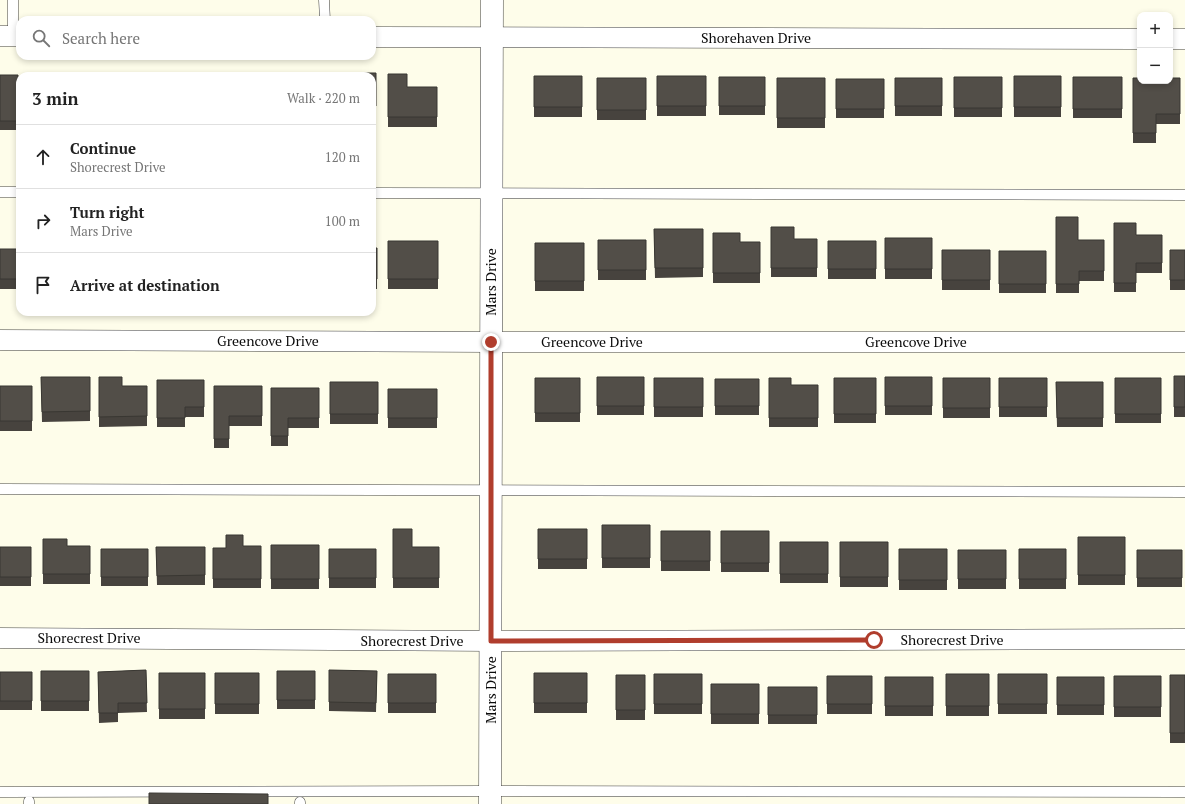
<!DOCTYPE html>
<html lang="en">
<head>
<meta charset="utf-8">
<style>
  :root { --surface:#fff; --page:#f2f2f2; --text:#222; --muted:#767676; --line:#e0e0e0 }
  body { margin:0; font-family:"PT Serif",serif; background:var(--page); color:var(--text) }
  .controls { position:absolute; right:12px; top:12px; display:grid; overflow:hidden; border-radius:8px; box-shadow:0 2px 6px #0003 }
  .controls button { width:36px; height:36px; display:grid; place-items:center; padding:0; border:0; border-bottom:1px solid var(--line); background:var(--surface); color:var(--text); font:20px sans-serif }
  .stop { position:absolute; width:12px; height:12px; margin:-9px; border:3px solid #b03d2d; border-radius:50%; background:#fff }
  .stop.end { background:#b03d2d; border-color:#fff; box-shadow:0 1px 4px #0008 }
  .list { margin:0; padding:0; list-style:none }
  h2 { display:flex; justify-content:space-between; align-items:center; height:52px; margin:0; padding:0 16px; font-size:17px }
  h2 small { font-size:13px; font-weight:400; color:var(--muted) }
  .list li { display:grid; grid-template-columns:26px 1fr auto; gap:12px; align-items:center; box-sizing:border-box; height:64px; padding:0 16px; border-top:1px solid var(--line) }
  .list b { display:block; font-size:15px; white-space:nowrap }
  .list p { margin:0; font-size:13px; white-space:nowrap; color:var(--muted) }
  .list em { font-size:13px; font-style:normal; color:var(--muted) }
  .icon { flex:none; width:22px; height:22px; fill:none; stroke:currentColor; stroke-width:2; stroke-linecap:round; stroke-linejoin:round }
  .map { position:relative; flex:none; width:1185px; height:804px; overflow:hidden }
  .search { position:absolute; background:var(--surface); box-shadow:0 2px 6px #0003; left:16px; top:16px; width:360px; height:44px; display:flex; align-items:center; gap:10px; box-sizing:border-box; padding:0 14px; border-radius:12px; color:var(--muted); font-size:15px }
  .panel { position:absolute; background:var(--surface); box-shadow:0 2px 6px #0003; left:16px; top:72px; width:360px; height:244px; border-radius:12px }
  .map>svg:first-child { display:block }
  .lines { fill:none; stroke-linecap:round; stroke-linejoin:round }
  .service-casing { stroke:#3e3e3e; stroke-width:11 }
  .minor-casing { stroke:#3e3e3e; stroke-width:21 }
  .tertiary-casing { stroke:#3e3e3e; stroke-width:23 }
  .service { stroke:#fff; stroke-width:10 }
  .minor { stroke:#fff; stroke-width:20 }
  .tertiary { stroke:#fff; stroke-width:22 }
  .wall { fill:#47433e }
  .building { fill:#524e48; stroke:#393732 }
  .route { stroke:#b03d2d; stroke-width:5 }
  .labels { text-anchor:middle; stroke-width:4; stroke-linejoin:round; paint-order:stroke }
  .street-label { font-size:14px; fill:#0b0b0b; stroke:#fff }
</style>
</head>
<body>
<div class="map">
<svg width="1185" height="804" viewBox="0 0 1185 804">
  <rect width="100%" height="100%" fill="#fefdea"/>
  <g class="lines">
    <defs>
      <path id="service" d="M13 0V36
        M324 0 325 20
        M0 192H20
        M372 193 1185 195
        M0 489 1185 492
        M0 792 490 791 1185 792
        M29 801V804
        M300 802V804"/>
      <path id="minor" d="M0 36H20
        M372 37 1140 39
        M1170 39H1185
        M0 340 491 342H1185
        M0 638 491 641 1185 639"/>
      <path id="tertiary" d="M490 804 492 0"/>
    </defs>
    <use href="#service" class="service-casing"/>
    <use href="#minor" class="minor-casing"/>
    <use href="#tertiary" class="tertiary-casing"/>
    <use href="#service" class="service"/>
    <use href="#minor" class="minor"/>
    <use href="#tertiary" class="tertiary"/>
  </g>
  <path class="wall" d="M376 73V115H372V76Z
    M388 74 407 87H437V127H388Z
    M0 75H18V130H0Z
    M534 76H582V117H534Z
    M657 76H706V116H657Z
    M1014 76H1061V117H1014Z
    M719 77H765V115H719Z
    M954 77H1002V117H954Z
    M1073 77H1122V118H1073Z
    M597 78H646V120H597Z
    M777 78H825V128H777Z
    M895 78H942V116H895Z
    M1133 78H1180V124H1156V143H1133Z
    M836 79H884V118H836Z
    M1056 217 1078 240H1104V281H1079V293H1056Z
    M1114 223 1136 235H1162V273H1136V292H1114Z
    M771 227 794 239H817V277H771Z
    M654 229H703V277L655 278Z
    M713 233 740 242H760V283H713Z
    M885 238H932V279H885Z
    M598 240H646V280H598Z
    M388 241H438V289H388Z
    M828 241H876V279H828Z
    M535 243H584V291H535Z
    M372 248H377V289H372Z
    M0 249H20V289H0Z
    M942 250H990V290H942Z
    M1170 250H1185V290H1170Z
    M999 251H1046V293H999Z
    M1174 376H1185V417H1174Z
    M41 377H90V421L42 422Z
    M99 377 122 386H147V426L99 427Z
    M597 377H644V415H597Z
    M885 377H932V415H885Z
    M535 378H580V422H535Z
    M654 378H703V417H654Z
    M769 378 791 385H818V427H769Z
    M834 378H876V423H834Z
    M943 378H990V418H943Z
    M999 378H1047V417H999Z
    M1115 378H1161V423H1115Z
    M715 379H759V415H715Z
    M157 380H204V417H185V427H157Z
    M330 382H378V424H330Z
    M1056 382H1103V427H1057Z
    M0 386H32V431H0Z
    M214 386H262V426H229V448H214Z
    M271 388H319V428H288V446H271Z
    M388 389H437V428H388Z
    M602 525H650V568H602Z
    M393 529 412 547H439V588H393Z
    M538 529H587V569H538Z
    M661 531H710V571H661Z
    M721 531H769V572H721Z
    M1078 537H1125V585H1078Z
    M43 539 67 546H90V584H43Z
    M780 542H828V583H780Z
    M840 542H888V587H840Z
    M271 545H319V589H271Z
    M243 546H261V588H213V548H226Z
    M0 547H31V586H0Z
    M156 547H205V585H157Z
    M101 549H148V586H101Z
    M329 549H376V588H329Z
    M899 549H947V590H899Z
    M1019 549H1066V589H1019Z
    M958 550H1006V589H958Z
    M1137 550H1182V587H1137Z
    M146 670 147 712 118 713V722L99 723 98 672Z
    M329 670 377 671 376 712 329 711Z
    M41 671H89V711H41Z
    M277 671H315V709H277Z
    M0 672H32V710H0Z
    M159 673H205V719H159Z
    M215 673H259V714H215Z
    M534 673H587V713H534Z
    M388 674H436V713H388Z
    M654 674H702V714H654Z
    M946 674H989V716H946Z
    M998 674H1047V714H998Z
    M616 675H645V720H616Z
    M1170 675H1185V743H1170Z
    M827 676H872V714H827Z
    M1114 676H1161V717H1114Z
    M885 677H933V716H885Z
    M1057 677H1104V715H1057Z
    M711 684H759V724H711Z
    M768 687H817V724H768Z"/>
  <path class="building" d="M269 73H316V76H269Z
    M328 73H376V106H372V76H328Z
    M388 74H407V87H437V117H388Z
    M0 75H18V121H0Z
    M31 75H80V76H31Z
    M91 75H111V76H91Z
    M150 75H199V76H150Z
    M210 75H232V76H210Z
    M534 76H582V107H534Z
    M657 76H706V106H657Z
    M1014 76H1061V107H1014Z
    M719 77H765V106H719Z
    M954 77H1002V108H954Z
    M1073 77H1122V109H1073Z
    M597 78H646V110H597Z
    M777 78H825V118H777Z
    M895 78H942V106H895Z
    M1133 78H1140V81H1170V78H1180V114H1156V133H1133Z
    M836 79H884V109H836Z
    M1056 217H1078V240H1104V271H1079V284H1056Z
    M1114 223H1136V235H1162V263H1136V283H1114Z
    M771 227H794V239H817V268H771Z
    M654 229H703V268H655Z
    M713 233H740V242H760V273H713Z
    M885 238H932V269H885Z
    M598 240H646V270H598Z
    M388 241H438V279H388Z
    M828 241H876V269H828Z
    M535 243H584V281H535Z
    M372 248H377V279H372Z
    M0 249H20V279H0Z
    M942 250H990V280H942Z
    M1170 250H1185V280H1170Z
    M999 251H1046V284H999Z
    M1174 376H1185V407H1174Z
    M41 377H90V411L42 412Z
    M99 377H122V386H147V416L99 417Z
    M597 377H644V406H597Z
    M885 377H932V406H885Z
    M535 378H580V413H535Z
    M654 378H703V407H654Z
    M769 378H791V385H818V418H769Z
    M834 378H876V414H834Z
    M943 378H990V408H943Z
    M999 378H1047V407H999Z
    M1115 378H1161V414H1115Z
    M715 379H759V406H715Z
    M157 380H204V407H185V418H157Z
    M330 382H378V414H330Z
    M1056 382H1103V418H1057Z
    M0 386H32V421H0Z
    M214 386H262V416H229V439H214Z
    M271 388H319V418H288V436H271Z
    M388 389H437V418H388Z
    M602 525H650V558H602Z
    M393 529H412V547H439V578H393Z
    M538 529H587V559H538Z
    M661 531H710V561H661Z
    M721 531H769V563H721Z
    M226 535H243V546H261V579H213V548H226Z
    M1078 537H1125V575H1078Z
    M43 539H67V546H90V574H43Z
    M780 542H828V574H780Z
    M840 542H888V577H840Z
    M271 545H319V579H271Z
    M0 547H31V577H0Z
    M156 547H205V575L157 576Z
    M101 549H148V577H101Z
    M329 549H376V578H329Z
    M899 549H947V580H899Z
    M1019 549H1066V579H1019Z
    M958 550H1006V579H958Z
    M1137 550H1182V578H1137Z
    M146 670 147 703H118V713H99L98 672Z
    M329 670 377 671 376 703 329 702Z
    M41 671H89V701H41Z
    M277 671H315V700H277Z
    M0 672H32V701H0Z
    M159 673H205V709H159Z
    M215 673H259V704H215Z
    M534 673H587V703H534Z
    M388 674H436V703H388Z
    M654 674H702V704H654Z
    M946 674H989V706H946Z
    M998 674H1047V704H998Z
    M616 675H645V710H616Z
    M1170 675H1185V733H1170Z
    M827 676H872V704H827Z
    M1114 676H1161V707H1114Z
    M885 677H933V706H885Z
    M1057 677H1104V705H1057Z
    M711 684H759V714H711Z
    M768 687H817V715H768Z
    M149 793 268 794V804H149Z"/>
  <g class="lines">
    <path class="route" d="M491 342V641L874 640"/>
  </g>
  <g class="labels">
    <g class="street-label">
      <text x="756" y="43">Shorehaven Drive</text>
      <text transform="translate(491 282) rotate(-90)" y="5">Mars Drive</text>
      <text x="268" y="346">Greencove Drive</text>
      <text x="592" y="347">Greencove Drive</text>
      <text x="916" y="347">Greencove Drive</text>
      <text x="89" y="643">Shorecrest Drive</text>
      <text x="952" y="645">Shorecrest Drive</text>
      <text x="412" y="646">Shorecrest Drive</text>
      <text transform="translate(491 690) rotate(-90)" y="5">Mars Drive</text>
    </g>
  </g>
</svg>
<div class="controls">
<button>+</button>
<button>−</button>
</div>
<div class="stop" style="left:874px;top:640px"></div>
<div class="stop end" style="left:491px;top:342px"></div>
<div class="search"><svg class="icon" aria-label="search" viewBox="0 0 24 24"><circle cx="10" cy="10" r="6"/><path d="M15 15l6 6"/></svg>Search here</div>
<section class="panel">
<h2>3 min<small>Walk · 220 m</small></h2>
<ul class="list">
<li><svg class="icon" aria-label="ahead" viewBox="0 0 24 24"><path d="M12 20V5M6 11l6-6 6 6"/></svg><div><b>Continue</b><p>Shorecrest Drive</p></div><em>120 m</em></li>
<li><svg class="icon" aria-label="right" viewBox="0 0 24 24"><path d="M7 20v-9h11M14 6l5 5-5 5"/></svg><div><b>Turn right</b><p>Mars Drive</p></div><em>100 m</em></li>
<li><svg class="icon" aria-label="arrive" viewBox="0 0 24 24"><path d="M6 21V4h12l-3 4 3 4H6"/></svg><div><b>Arrive at destination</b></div></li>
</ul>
</section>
</div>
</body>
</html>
